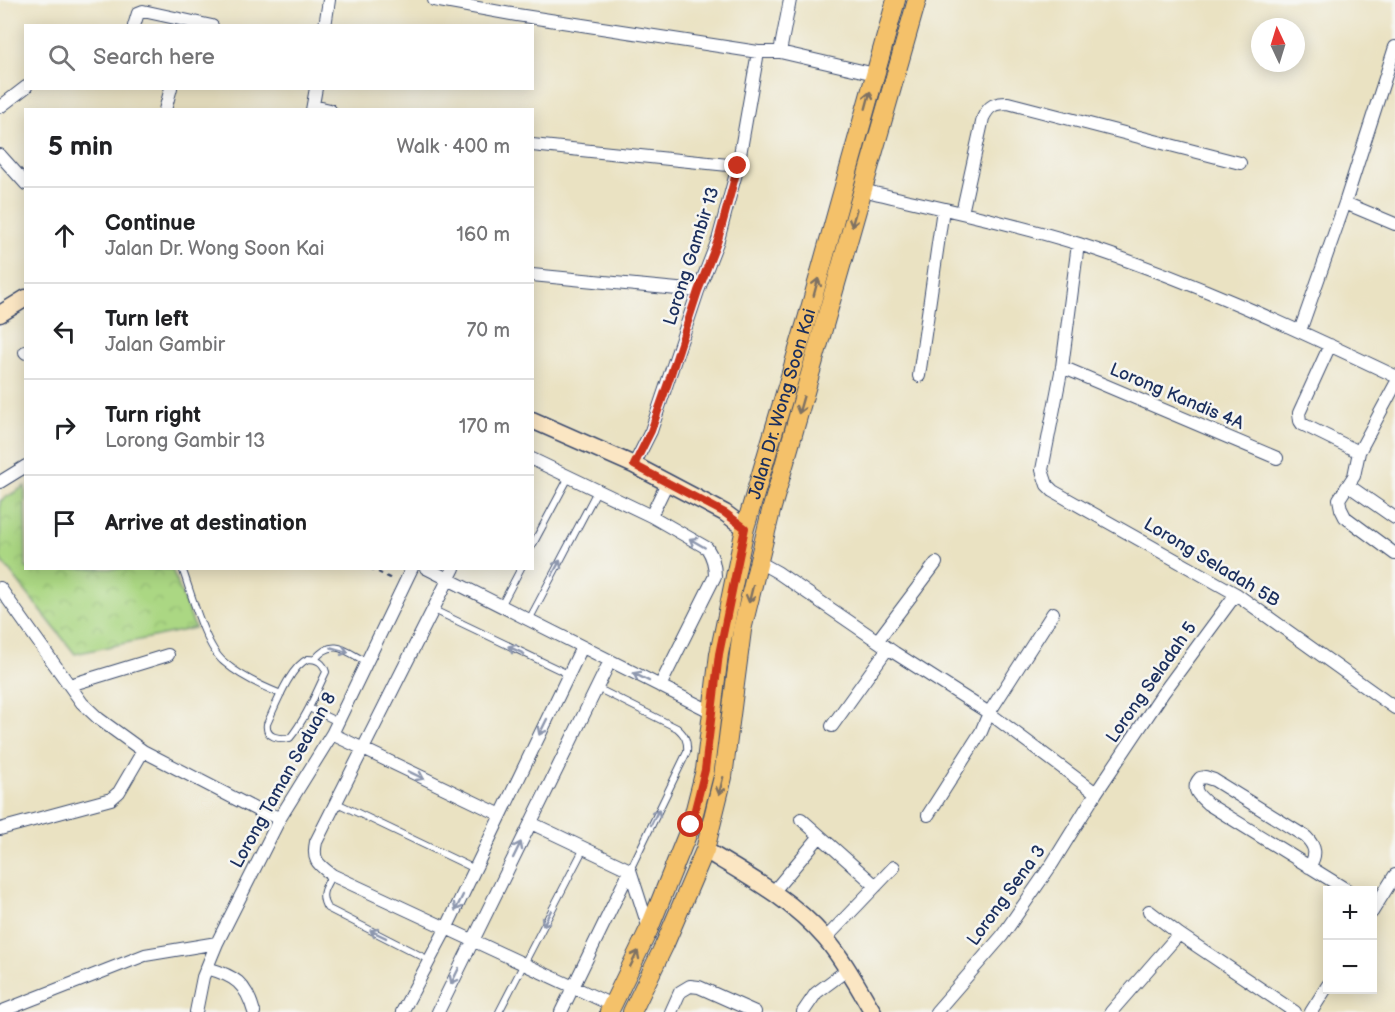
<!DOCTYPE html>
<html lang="en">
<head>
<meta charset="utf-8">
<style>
  :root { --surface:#fff; --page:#f6f6f6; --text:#202124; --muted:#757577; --line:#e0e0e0 }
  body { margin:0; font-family:"Balsamiq Sans",sans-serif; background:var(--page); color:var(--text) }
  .controls { position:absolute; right:18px; bottom:18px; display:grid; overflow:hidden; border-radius:0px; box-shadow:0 3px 15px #0003 }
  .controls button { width:54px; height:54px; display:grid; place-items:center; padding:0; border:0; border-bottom:2px solid var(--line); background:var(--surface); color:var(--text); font:30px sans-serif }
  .compass { position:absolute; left:1251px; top:18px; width:54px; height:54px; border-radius:50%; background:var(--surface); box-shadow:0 3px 15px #0003; rotate:356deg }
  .stop { position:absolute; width:18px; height:18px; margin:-14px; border:4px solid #c8321e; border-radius:50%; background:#fff }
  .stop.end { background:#c8321e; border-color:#fff; box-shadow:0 2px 6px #0008 }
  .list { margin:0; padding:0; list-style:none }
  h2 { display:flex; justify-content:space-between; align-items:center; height:78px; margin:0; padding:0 24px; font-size:26px }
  h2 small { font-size:20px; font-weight:400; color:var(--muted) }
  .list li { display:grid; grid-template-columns:39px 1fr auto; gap:18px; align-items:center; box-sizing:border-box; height:96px; padding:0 24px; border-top:2px solid var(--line) }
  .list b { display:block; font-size:22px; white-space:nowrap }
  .list p { margin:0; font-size:20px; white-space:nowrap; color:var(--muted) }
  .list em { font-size:20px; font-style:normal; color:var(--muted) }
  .icon { flex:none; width:33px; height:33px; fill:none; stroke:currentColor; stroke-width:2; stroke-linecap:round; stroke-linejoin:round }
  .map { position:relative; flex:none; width:1395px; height:1012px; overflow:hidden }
  .search { position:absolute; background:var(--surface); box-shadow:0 3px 15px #0003; left:24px; top:24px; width:510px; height:66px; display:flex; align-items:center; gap:15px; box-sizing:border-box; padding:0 21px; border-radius:0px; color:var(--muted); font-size:22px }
  .panel { position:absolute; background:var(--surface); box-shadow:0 3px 15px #0003; left:24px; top:108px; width:510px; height:462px; border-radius:0px }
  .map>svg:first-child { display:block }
  .park { fill:url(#park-crowns); stroke:#638370; stroke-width:1.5 }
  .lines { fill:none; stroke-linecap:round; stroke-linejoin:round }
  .lane-casing { stroke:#3a4a6d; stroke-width:8 }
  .street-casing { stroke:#3a4a6d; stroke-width:14 }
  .secondary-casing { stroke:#3a4a6d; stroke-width:19 }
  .primary-casing { stroke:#3a4a6d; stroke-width:20 }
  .path { stroke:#3a4a6d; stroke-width:2; stroke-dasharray:4.5 4.5; stroke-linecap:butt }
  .lane { stroke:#fff; stroke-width:6 }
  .street { stroke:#fff; stroke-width:12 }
  .secondary { stroke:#fbe6c3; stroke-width:16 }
  .primary { stroke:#f4c16a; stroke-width:18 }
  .oneway { stroke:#7d7163 }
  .oneway2 { stroke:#8d97ae }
  .route { stroke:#c8321e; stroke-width:8 }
  .labels { text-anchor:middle; stroke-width:5; stroke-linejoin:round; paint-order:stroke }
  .street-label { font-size:18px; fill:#1b2f5e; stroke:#f6f6f2 }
</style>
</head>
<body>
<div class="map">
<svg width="1395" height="1012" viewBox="0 0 1395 1012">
  <defs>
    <pattern id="park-crowns" width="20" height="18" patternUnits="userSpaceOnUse" patternTransform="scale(1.5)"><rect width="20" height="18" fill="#abd783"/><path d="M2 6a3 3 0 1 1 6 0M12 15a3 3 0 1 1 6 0" fill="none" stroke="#93b974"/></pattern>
  </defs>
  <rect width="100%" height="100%" fill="#f6f6f2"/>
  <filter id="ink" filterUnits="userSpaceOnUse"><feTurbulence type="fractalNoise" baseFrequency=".0167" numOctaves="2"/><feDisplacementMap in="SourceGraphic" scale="12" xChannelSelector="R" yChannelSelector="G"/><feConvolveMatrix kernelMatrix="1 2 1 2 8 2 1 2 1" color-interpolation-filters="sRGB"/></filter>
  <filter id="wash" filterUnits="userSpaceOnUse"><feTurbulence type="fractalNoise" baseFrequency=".008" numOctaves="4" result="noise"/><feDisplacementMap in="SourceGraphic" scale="24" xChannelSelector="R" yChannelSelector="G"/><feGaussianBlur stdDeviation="1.35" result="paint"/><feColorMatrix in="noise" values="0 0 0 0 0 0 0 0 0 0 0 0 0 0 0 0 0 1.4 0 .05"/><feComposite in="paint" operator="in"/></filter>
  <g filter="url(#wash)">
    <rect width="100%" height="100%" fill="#eae2c2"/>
    <path class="park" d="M25 486 26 568 172 569 195 628 75 654 0 559V501Z"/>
  </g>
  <g filter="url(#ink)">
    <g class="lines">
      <defs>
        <path id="lane" d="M532 546 569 477
          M182 568C191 592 205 647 224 662 240 676 261 686 281 694
          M501 606 521 568
          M434 610 568 674
          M529 620 597 491
          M308 659C317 659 323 662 326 672 315 695 306 718 290 738 279 739 265 738 267 724 275 707 290 666 308 659Z
          M315 659C333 637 346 651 366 662
          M597 688 677 728C685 735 688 741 687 752L630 870
          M309 708 338 722
          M337 803 475 869
          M332 875C325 887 319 895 327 908L429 960
          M499 1012 584 848"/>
        <path id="street" d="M434 0 517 15 758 52H780L875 74
          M134 26 138 13 143 11 212 26
          M325 26 329 0
          M780 52 790 0
          M313 106 330 110
          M0 107 26 87
          M165 110 171 88
          M312 110 316 88
          M532 145 738 166
          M0 155 26 184
          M862 190C934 207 1008 222 1079 244 1188 279 1292 327 1395 376
          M1345 203 1395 224
          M962 213 983 118C989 105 995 103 1008 103L1240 163
          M1078 244 1062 367 1042 470 1047 485 1053 491 1236 594 1395 708
          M532 275 698 291
          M1300 331 1345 203 1395 47
          M1330 345 1299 413 1300 421 1302 424 1359 452
          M25 352 26 353
          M1062 367 1277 458
          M919 376 943 209
          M1395 385 1359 452 1354 476 1339 499 1341 509 1345 517 1395 554
          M532 459 651 516 707 548C713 557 715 565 715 576L660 686
          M634 465 651 431 698 291 718 240 738 166 758 52
          M0 482 26 466
          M1349 486 1395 518
          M651 516 667 483
          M759 562 777 572 895 653 989 713 1096 793
          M426 568 712 712
          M454 568 316 842C312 861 318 864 332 875L612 1005
          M0 588 82 703 99 719 143 751 257 810 280 818
          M878 640 936 563
          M70 685 168 655
          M832 726 888 648
          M332 734 501 815
          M928 815 981 732 989 713 1053 613
          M801 819 876 886
          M531 823 630 870 649 929
          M0 829 111 799 119 792 143 751
          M1309 867C1317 855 1316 847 1306 837L1214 780 1205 777 1200 778C1190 789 1199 796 1208 804L1347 890
          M774 891 820 836
          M1149 911 1179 934 1295 1012
          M1372 912 1395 875
          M825 939 894 867
          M207 968C235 976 246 983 254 1012
          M0 1012 145 955 217 943
          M196 1012 203 977 217 943 280 818 332 734 412 568
          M402 1012 446 929 582 647
          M438 1012 610 661
          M561 1012 630 870
          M671 1012 680 992 690 986 699 987 755 1012
          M803 1012 816 993 847 970
          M936 1012 1002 936 1052 864 1096 793 1163 693 1236 594
          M1111 1012 1179 934
          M1311 1012 1328 985"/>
        <path id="secondary" d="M0 314 26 298
          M532 420 634 465 725 513 745 528
          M705 850C748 876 791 899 825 938 844 960 858 987 873 1012"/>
        <g id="primary">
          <path id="s1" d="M609 1012 649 929 691 825 705 770 719 654 745 528 807 319 896 0"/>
          <path d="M632 1012 664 946 705 850 723 777 742 630 771 511 917 0"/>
        </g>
      </defs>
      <use href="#lane" class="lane-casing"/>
      <use href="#street" class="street-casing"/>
      <use href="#secondary" class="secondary-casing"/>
      <use href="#primary" class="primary-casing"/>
      <path class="path" d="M370 568 392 579"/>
      <use href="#lane" class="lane"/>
      <use href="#street" class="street"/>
      <use href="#secondary" class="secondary"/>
      <use href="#primary" class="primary"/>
    </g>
    <defs><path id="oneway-shaft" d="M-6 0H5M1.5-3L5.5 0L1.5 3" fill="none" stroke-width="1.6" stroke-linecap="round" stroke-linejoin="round" transform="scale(1.5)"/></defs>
    <g class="oneway">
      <use href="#oneway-shaft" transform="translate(868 100) rotate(-75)"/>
      <use href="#oneway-shaft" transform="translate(854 218) rotate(106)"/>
      <use href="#oneway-shaft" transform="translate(816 287) rotate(-75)"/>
      <use href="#oneway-shaft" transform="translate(801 405) rotate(106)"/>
      <use href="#oneway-shaft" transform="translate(751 594) rotate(104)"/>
      <use href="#oneway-shaft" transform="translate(721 786) rotate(104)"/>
      <use href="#oneway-shaft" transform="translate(634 959) rotate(-64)"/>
    </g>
    <g class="oneway2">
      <use href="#oneway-shaft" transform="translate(697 543) rotate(-150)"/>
      <use href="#oneway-shaft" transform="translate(556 568) rotate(-62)"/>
      <use href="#oneway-shaft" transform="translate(340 650) rotate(16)"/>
      <use href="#oneway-shaft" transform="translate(516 650) rotate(-155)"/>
      <use href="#oneway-shaft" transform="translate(641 677) rotate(-153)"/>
      <use href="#oneway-shaft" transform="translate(543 727) rotate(116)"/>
      <use href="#oneway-shaft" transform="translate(416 775) rotate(26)"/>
      <use href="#oneway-shaft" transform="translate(655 817) rotate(-64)"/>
      <use href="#oneway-shaft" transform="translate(517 850) rotate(-64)"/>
      <use href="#oneway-shaft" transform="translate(459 903) rotate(116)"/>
      <use href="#oneway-shaft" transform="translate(547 918) rotate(118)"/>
      <use href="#oneway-shaft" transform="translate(378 934) rotate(-154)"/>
      <use href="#oneway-shaft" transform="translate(455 976) rotate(116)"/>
    </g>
  </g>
  <g class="lines" filter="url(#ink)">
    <path class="route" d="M691 825 705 770 719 654 745 528 725 513 634 465 651 431 669 380 698 291 718 240 738 166"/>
  </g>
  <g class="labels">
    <g class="street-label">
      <text transform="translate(691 256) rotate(-72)" y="6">Lorong Gambir 13</text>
      <text transform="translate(1177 396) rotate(23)" y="6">Lorong Kandis 4A</text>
      <text dy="6" stroke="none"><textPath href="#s1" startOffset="636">Jalan Dr. Wong Soon Kai</textPath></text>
      <text transform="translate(1212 562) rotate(31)" y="6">Lorong Seladah 5B</text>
      <text transform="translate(1151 682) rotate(-55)" y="6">Lorong Seladah 5</text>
      <text transform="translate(283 780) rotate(-61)" y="6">Lorong Taman Seduan 8</text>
      <text transform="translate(1006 895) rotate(-54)" y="6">Lorong Sena 3</text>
    </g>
  </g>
</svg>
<div class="controls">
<button>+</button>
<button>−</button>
</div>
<svg class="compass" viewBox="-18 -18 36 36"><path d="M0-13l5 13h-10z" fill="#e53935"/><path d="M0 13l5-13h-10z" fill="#757577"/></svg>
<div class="stop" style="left:691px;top:825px"></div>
<div class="stop end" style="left:738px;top:166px"></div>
<div class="search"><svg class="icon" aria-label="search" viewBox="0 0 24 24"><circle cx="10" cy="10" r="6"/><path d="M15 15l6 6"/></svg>Search here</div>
<section class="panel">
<h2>5 min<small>Walk · 400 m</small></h2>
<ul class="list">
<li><svg class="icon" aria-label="ahead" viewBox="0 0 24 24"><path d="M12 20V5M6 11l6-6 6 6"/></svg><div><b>Continue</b><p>Jalan Dr. Wong Soon Kai</p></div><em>160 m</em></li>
<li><svg class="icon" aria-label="left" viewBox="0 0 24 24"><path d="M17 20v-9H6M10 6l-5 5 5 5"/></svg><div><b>Turn left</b><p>Jalan Gambir</p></div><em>70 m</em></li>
<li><svg class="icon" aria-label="right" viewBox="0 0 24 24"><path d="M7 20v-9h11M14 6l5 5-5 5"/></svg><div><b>Turn right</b><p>Lorong Gambir 13</p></div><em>170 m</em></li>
<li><svg class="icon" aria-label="arrive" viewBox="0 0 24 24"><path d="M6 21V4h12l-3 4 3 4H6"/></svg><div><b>Arrive at destination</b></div></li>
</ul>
</section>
</div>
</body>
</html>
